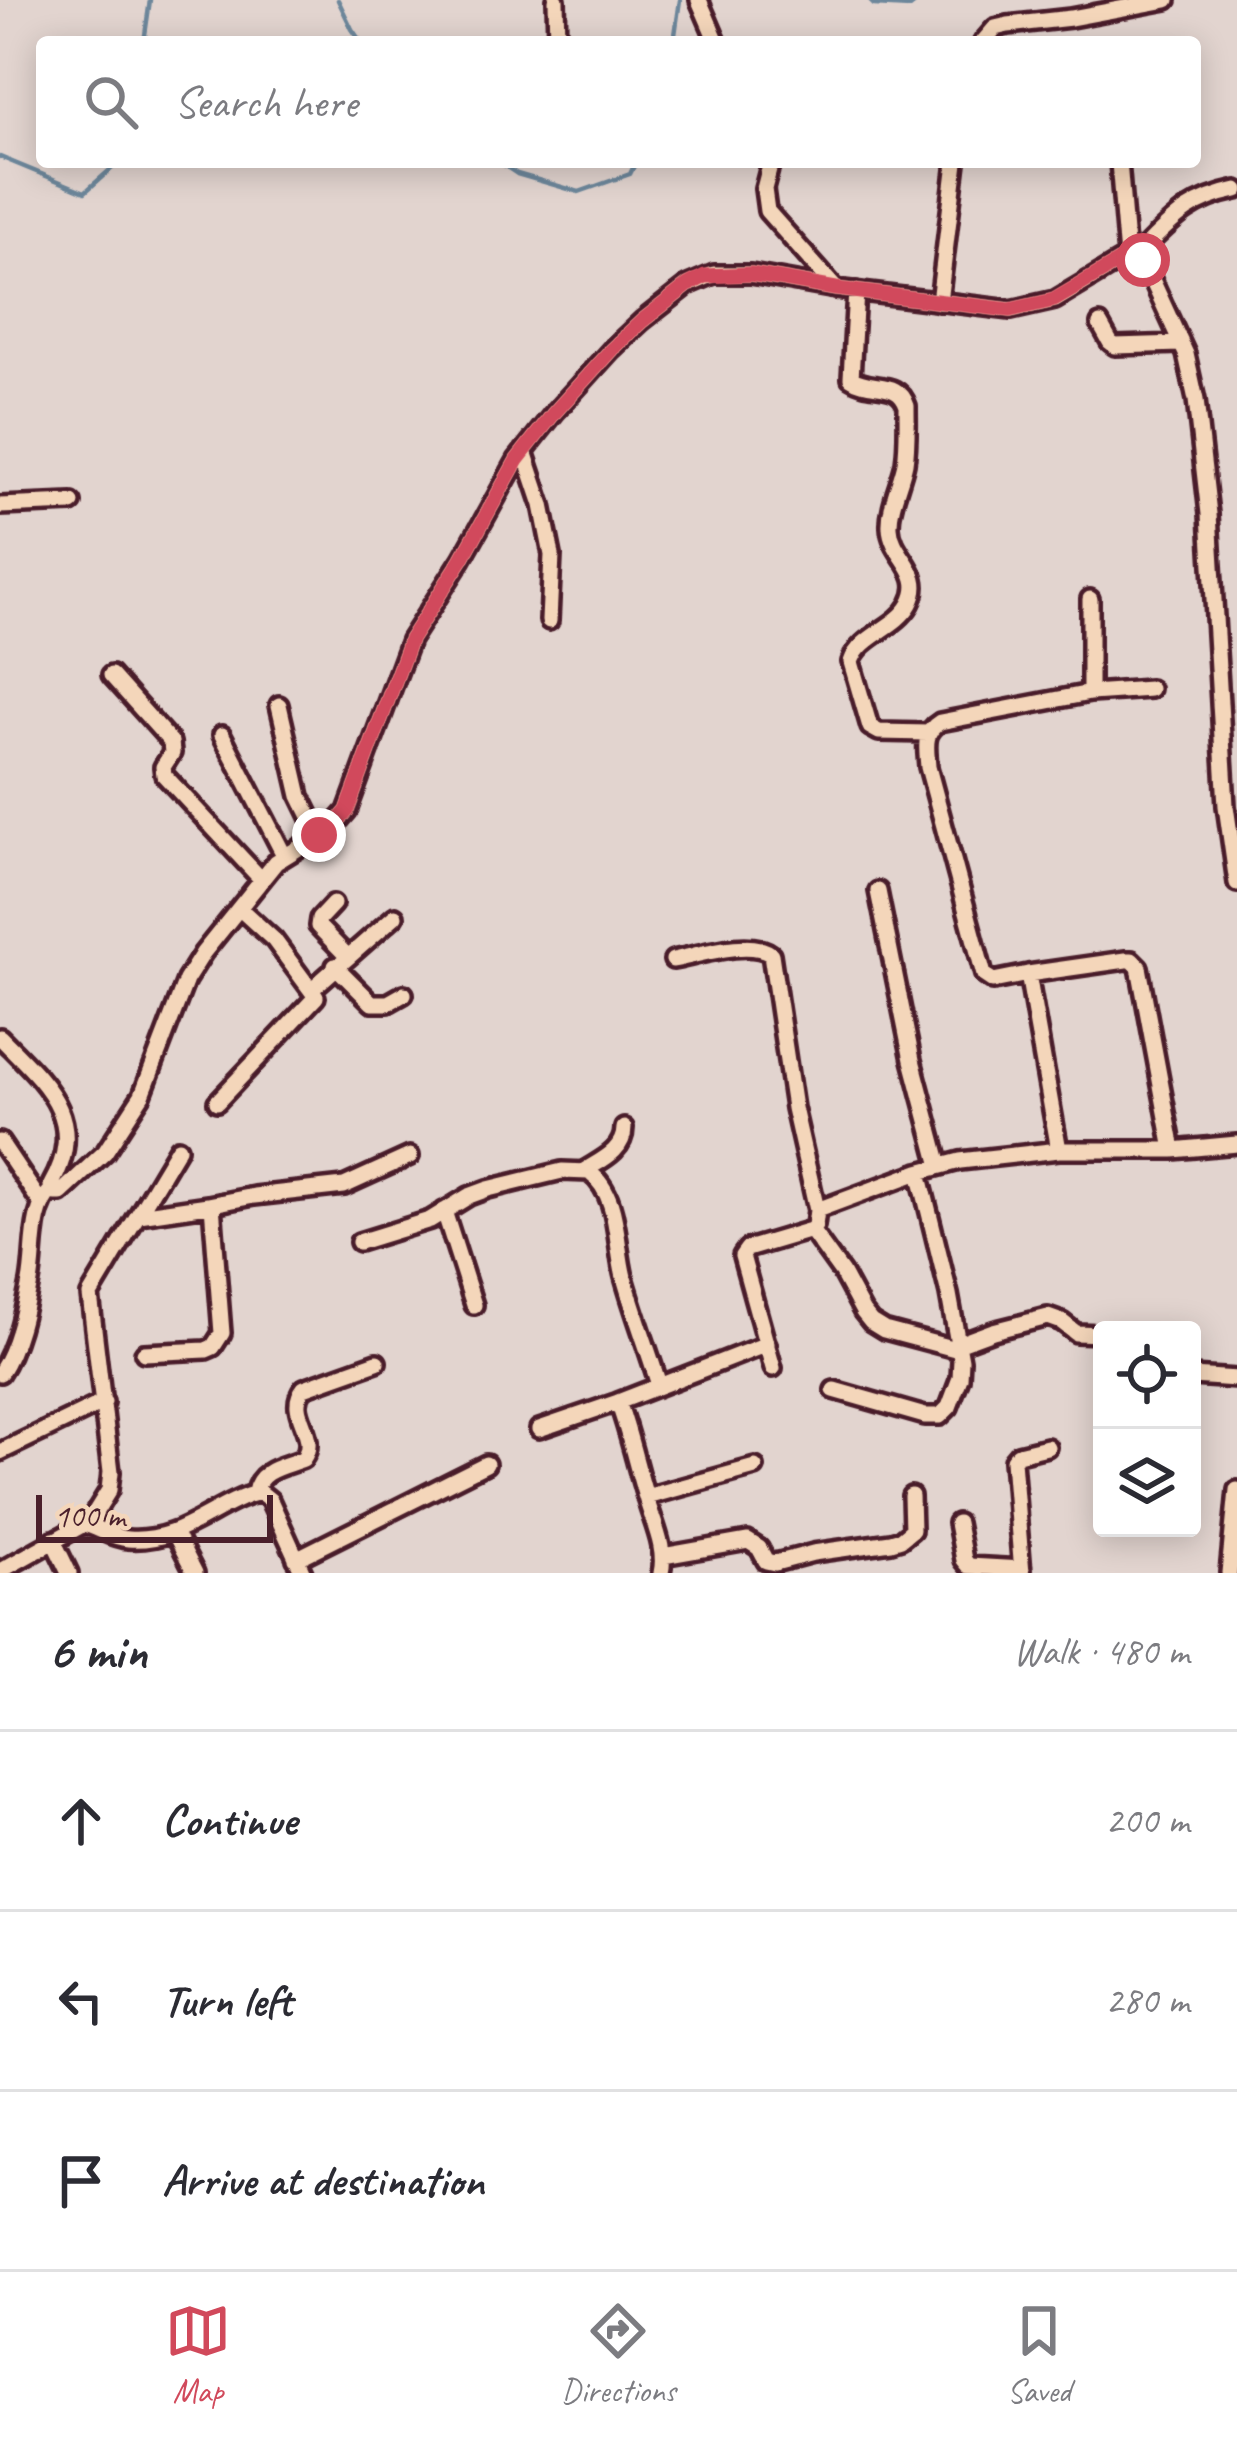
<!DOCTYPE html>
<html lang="en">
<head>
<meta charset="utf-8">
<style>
  :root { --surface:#fff; --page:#f2f2f3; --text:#2b2b33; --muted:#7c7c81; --line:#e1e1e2; --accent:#d1495b }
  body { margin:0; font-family:Caveat,sans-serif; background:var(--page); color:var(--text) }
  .controls { position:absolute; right:36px; bottom:36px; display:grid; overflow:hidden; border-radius:12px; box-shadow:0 6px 30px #0003 }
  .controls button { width:108px; height:108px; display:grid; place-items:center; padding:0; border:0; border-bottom:3px solid var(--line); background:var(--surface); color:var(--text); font:60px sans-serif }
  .scale { position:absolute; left:36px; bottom:30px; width:237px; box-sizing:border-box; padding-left:12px; border:6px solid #4a1f2b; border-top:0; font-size:33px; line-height:42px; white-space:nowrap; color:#4a1f2b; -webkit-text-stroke:9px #f4d6ba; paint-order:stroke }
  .stop { position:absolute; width:36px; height:36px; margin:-27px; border:9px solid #d1495b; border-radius:50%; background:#fff }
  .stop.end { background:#d1495b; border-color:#fff; box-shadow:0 3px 12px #0008 }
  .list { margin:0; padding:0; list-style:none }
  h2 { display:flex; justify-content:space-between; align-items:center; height:156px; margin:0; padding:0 48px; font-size:51px }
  h2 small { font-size:39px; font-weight:400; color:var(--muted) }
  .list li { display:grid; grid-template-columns:78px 1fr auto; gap:36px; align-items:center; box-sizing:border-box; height:180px; padding:0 48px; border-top:3px solid var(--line) }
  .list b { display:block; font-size:45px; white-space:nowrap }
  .list em { font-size:39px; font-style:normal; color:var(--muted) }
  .icon { flex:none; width:66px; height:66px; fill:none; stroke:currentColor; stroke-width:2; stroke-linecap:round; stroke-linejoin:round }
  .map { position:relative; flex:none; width:1237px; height:1573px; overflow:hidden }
  .search { position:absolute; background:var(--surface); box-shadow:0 6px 30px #0003; left:36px; right:36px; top:36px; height:132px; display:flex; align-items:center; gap:30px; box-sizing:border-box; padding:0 42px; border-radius:12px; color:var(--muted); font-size:45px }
  .sheet { height:696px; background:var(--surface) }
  nav { display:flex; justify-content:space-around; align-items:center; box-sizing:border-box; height:168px; border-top:3px solid var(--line); background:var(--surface); font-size:33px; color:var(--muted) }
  nav a { display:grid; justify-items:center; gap:6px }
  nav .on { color:var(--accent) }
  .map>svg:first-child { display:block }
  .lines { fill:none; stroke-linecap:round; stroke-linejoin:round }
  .stream { stroke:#6d879b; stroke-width:4.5 }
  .minor-casing { stroke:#4a1f2b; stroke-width:24 }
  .minor { stroke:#f4d6ba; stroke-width:15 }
  .route { stroke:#d1495b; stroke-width:15 }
</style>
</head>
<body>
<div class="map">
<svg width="1237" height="1573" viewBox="0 0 1237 1573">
  <rect width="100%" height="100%" fill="#e2d4cf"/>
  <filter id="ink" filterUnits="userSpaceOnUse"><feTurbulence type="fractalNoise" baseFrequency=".00833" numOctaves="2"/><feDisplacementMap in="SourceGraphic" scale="24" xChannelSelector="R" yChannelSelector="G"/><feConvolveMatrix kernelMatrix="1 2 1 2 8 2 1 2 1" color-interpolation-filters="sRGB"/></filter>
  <g filter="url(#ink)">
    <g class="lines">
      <path class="stream" d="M338 0 352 29 361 42
        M869 0 874 5 910 7 919 0
        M144 42 150 0
        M674 42 680 0
        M0 157 85 192 119 162
        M499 162 517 174 579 192 630 174 636 162"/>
      <defs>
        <path id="minor" d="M556 0 557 42
          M699 0 717 42
          M983 42 995 28 1008 25 1071 18 1167 0
          M771 162 764 189 767 211 836 289
          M1119 162 1127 257
          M1136 256C1171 222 1187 200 1237 190
          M856 291 851 378C871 392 898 378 907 406 907 425 908 444 905 463 901 483 889 506 890 527 891 557 928 571 910 604 896 629 860 635 851 662L870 727 879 732 928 733
          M939 302 956 162
          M1100 324 1110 342 1115 346 1181 344
          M524 451 542 505 552 555 549 621
          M0 506 72 503
          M1090 599V693
          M111 675 171 742 172 753 163 767 164 775 261 879
          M279 705 300 796 319 835
          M222 735 284 855
          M878 891 912 1060 940 1166
          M333 904 319 919 318 926 347 956
          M673 960C699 955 751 938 771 954L794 1108 817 1210
          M335 966 372 1003H388L404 994
          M1028 974 993 981 984 975 928 767C927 749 922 733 940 722L1090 693 1150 689
          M312 989 395 916
          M0 1037C45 1083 89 1118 51 1185L55 1193H61L105 1152 142 1095 186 980 203 953 276 862 333 827 347 811 410 640 462 559 517 460 554 413 611 350 642 321 688 285 714 274H751L836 289 1011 310 1055 300 1127 257 1136 256 1143 260 1186 354 1196 400 1209 514 1226 806 1237 883
          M217 1102 316 997 274 940 239 908
          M0 1142 41 1203
          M1059 1150 1028 974 1126 960H1132L1139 967 1173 1150
          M584 1171C601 1160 624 1151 624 1128
          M444 1211 474 1305
          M139 1215 208 1205 254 1196 344 1186 410 1156
          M811 1230 842 1273 863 1312 871 1322 884 1330 959 1350
          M359 1242 430 1220 469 1196 488 1189 562 1171 589 1172C620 1195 615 1243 624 1277 634 1313 648 1349 659 1385
          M958 1344 993 1331 1048 1317 1062 1322 1076 1333 1102 1334
          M144 1353 206 1350 213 1347 222 1333 212 1205
          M773 1368 742 1256 747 1249 811 1230 815 1226 817 1210 919 1172 960 1161 1059 1150H1173L1237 1144
          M0 1373C17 1347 24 1312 30 1282 36 1252 30 1212 52 1189
          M1192 1376 1237 1379
          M834 1390 925 1416H940L949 1407 960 1378 961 1360 949 1294 919 1172
          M618 1402 767 1344
          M539 1429 618 1402C630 1434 636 1465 646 1497 652 1521 667 1548 661 1573
          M0 1452 104 1402
          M255 1492C259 1469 283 1467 303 1459 321 1434 284 1413 304 1388L377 1362
          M646 1497 755 1467
          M957 1523 964 1560 969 1566 1022 1569
          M88 1524 109 1490 111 1472 90 1295 178 1148
          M174 1532 195 1573
          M53 1540 69 1573
          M663 1556 748 1541 759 1548 766 1561 775 1563 813 1553 891 1542 901 1539 912 1530 911 1496
          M296 1559 486 1464
          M0 1571 84 1524C99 1528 112 1538 128 1539 182 1543 214 1503 260 1492L270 1500 303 1573
          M1022 1573 1013 1460 1018 1454 1047 1447
          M1229 1573 1237 1490"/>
      </defs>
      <use href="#minor" class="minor-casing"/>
      <use href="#minor" class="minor"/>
    </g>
  </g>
  <g class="lines" filter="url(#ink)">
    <path class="route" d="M319 835 333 827 347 811 410 640 462 559 517 460 554 413 611 350 642 321 688 285 705 276 751 274 836 289 1010 310 1054 300 1127 257 1136 256 1143 260"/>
  </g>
</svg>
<div class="controls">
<button><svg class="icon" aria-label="locate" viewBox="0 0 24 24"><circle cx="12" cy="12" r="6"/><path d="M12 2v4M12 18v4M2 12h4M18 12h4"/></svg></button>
<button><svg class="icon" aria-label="layers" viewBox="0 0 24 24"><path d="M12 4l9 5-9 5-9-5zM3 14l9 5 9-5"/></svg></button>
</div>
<div class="scale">100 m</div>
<div class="stop" style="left:1143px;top:260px"></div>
<div class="stop end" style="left:319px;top:835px"></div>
<div class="search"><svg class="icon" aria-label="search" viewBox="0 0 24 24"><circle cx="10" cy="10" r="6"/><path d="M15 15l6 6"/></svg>Search here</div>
</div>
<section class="sheet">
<h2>6 min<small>Walk · 480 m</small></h2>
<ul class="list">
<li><svg class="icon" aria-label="ahead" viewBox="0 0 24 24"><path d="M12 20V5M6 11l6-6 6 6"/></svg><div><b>Continue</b></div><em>200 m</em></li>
<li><svg class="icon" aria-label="left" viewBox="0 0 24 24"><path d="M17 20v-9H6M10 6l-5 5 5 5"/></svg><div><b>Turn left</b></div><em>280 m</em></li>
<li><svg class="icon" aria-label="arrive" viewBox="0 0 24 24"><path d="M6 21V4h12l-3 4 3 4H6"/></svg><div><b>Arrive at destination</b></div></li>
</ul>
</section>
<nav>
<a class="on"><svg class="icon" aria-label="map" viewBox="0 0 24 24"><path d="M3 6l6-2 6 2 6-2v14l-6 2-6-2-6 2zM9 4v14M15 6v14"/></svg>Map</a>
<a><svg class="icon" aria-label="directions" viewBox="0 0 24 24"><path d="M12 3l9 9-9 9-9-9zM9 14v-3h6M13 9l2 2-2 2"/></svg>Directions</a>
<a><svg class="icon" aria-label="saved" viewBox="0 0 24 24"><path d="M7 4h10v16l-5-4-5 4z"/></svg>Saved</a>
</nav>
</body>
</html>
